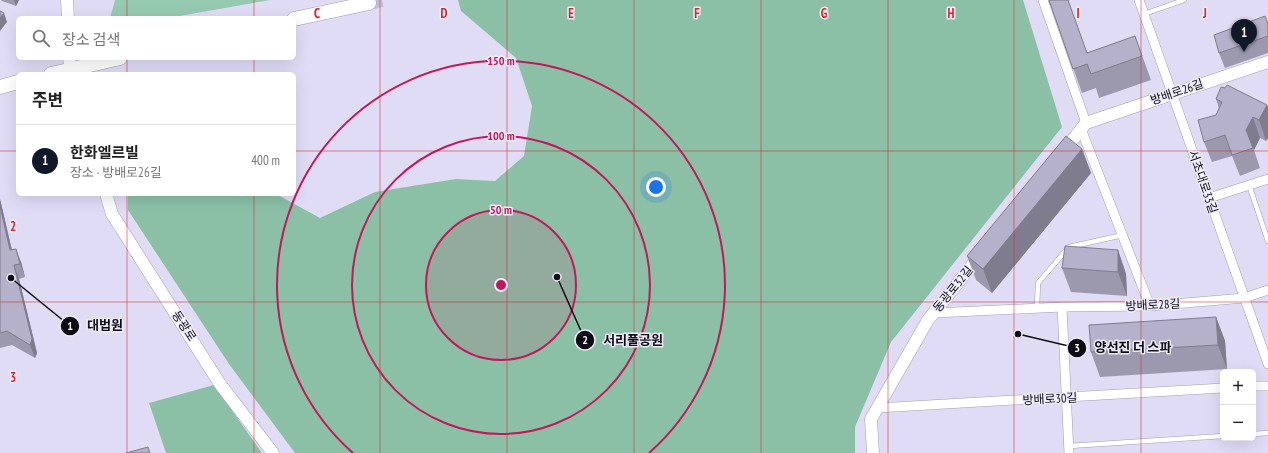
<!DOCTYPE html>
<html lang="ko">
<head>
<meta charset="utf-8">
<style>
  :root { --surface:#fff; --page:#f6f6f6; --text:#222; --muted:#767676; --line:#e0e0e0; --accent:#111827 }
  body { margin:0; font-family:"PT Sans Narrow","Noto Sans KR",sans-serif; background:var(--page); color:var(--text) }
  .controls { position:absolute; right:12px; bottom:12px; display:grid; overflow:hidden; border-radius:6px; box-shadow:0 4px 16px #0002 }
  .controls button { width:36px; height:36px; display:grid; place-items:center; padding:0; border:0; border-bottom:1px solid var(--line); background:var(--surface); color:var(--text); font:20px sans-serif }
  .you { position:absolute; left:656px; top:187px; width:14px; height:14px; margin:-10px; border:3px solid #fff; border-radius:50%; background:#1a73e8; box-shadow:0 0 0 6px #1a73e833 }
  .badge { display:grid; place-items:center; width:26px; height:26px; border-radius:50%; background:var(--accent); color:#fff; font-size:13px; font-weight:700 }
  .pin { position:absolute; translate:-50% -33px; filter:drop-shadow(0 1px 2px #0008) }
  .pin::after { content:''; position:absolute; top:21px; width:14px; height:12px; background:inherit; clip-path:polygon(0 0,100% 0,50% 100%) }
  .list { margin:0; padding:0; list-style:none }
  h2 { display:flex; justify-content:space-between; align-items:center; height:52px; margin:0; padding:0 16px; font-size:17px }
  h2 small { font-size:13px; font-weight:400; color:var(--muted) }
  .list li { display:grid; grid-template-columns:26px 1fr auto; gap:12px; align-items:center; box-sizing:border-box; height:72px; padding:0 16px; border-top:1px solid var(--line) }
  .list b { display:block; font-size:15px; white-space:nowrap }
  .list p { margin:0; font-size:13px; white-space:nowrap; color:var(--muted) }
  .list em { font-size:13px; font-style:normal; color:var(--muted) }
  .icon { flex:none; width:22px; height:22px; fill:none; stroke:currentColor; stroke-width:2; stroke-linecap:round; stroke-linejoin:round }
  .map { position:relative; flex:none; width:1268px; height:453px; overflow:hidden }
  .search { position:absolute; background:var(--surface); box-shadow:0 4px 16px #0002; left:16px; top:16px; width:280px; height:44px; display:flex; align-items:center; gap:10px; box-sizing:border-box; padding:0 14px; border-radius:6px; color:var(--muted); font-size:15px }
  .panel { position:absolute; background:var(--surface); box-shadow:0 4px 16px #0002; left:16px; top:72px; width:280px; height:124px; border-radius:6px }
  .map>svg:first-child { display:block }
  .green { fill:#95cab1 }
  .forest { fill:#8bc0a7 }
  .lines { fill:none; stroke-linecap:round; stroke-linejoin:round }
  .primary-tunnel { stroke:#c1bdd4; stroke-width:14; stroke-dasharray:14 7; stroke-linecap:butt }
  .lane-casing { stroke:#a19db6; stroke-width:5.5 }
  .street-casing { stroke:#a19db6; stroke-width:10 }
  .secondary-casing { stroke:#a19db6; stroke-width:13 }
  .primary-casing { stroke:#a19db6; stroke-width:15 }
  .lane { stroke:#fff; stroke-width:4.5 }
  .street { stroke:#fff; stroke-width:9 }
  .secondary { stroke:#fff; stroke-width:12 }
  .primary { stroke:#fff; stroke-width:14 }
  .wall { fill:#9c98ae }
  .shaded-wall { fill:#7f7c8d }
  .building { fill:#b5b1ca; stroke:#7f7c8d }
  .grid { fill:none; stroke:#d62828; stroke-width:1; stroke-opacity:0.55 }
  .ring { fill:none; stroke:#c2185b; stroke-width:2 }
  .labels { text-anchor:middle; stroke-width:3; stroke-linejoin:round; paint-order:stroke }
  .street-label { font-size:12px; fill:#0d0b14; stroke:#eeebfb }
  .grid-label { font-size:13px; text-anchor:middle; font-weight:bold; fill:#d62828; stroke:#eeebfb; stroke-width:3; stroke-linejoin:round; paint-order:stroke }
  .centre { fill:#c2185b; stroke:#eeebfb; stroke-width:2 }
  .ring-label { font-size:12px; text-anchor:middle; font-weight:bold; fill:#c2185b; stroke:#eeebfb; stroke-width:3; stroke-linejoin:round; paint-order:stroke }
  .leader { fill:none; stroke:#0d0b14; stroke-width:1.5 }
  .callout-dot { fill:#0d0b14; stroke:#eeebfb; stroke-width:1.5 }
  .mark-label { font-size:12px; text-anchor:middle; font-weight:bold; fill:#fff }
  .callout-label { font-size:13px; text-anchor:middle; font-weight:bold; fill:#0d0b14; stroke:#eeebfb; stroke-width:3; stroke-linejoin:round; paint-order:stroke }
</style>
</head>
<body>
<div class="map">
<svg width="1268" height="453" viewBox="0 0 1268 453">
  <rect width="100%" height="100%" fill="#e1dcf6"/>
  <path class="green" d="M115 0H270L168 18H110Z"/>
  <path class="forest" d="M458 0H1023L1062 127 891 342 855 427V453H295L229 364 128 210V194H276L320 218 375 192 456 179 495 181 524 156 532 106 516 58 461 11Z
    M214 385 262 453H166L149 403Z"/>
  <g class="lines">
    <path class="primary-tunnel" d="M369 3 382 0"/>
    <defs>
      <path id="lane" d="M1144 14 1184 0
        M1249 185 1268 241
        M1037 308 1038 283 1069 247 1123 235
        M1253 434 1268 433
        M1069 446 1223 436"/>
      <path id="street" d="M1043 0 1086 123
        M1139 0 1268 364
        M1081 129 1150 306
        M1209 198 1268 179
        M1062 307 1069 453
        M934 313 1062 307 1150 306 1244 298 1268 290
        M1253 386H1268
        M877 408 1223 388"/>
      <path id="secondary" d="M67 0 68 18
        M69 58 71 74
        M1063 152 1086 123 1268 62
        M106 194 112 214 220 384 273 453
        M873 453 871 419 928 320 981 254"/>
      <path id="primary" d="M294 19 369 3
        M51 74 120 58
        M0 87 18 82"/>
    </defs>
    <use href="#lane" class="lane-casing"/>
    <use href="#street" class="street-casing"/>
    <use href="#secondary" class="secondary-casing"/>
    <use href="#primary" class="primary-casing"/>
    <use href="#lane" class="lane"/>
    <use href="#street" class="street"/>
    <use href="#secondary" class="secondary"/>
    <use href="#primary" class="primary"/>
  </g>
  <path class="wall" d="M1 0H19L16 6 2 1Z
    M1049 0H1070L1068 1 1087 53 1135 36 1151 80 1099 98 1096 88 1082 93Z
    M1268 24V53L1225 68 1219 53Z
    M1216 99 1267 105 1268 107V138L1266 141 1260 138 1254 150 1260 168 1240 176 1232 156 1212 162 1204 142 1219 108Z
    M1082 149 1091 173 992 293 976 280 967 256Z
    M0 199 12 250 21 262 25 277 19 279 37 353 35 358 12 345 0 348Z
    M1118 250 1126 274 1127 296 1071 292 1062 268Z
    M1216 317 1225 341 1227 369 1100 377 1091 352Z"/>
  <path class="shaded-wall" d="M14 0H19L16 6Z
    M4 13 7 22 0 31V18Z
    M1267 105 1268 107V138L1266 141 1259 120Z
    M1253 117 1260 138 1254 150 1246 130Z
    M1082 149 1091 173 992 293 983 269Z
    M0 199 15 264 10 250 0 206Z
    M16 249 21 262 25 277 20 264Z
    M1118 250 1126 274 1127 296 1118 272Z
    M14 265 19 279 37 353 35 358 30 345Z
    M1216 317 1225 341 1227 369 1218 345Z"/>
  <path class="building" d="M1049 0H1068L1087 53 1135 36 1142 56 1091 74 1087 64 1073 69Z
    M0 11 4 13 0 18Z
    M1265 16 1268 24V36L1219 53 1214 35Z
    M1227 85 1267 105 1259 120 1253 117 1246 130 1253 148 1232 155 1225 135 1204 142 1198 120 1216 115 1222 102 1216 99 1221 87 1225 88Z
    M1066 136 1082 149 983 269 967 256Z
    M0 206 10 250 16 249 20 264 14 265 32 339 30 345 7 331 0 333Z
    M1065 246 1118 250V272L1062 268Z
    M1216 317 1218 345 1091 352 1089 325Z
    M148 447 150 453H126Z"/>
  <path class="grid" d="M127 0V18M254 0V18M380 0V453M507 0V453M634 0V453M761 0V453M888 0V453M1014 0V453M1141 0V453M127 58V74M254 58V74M0 151H18M294 151H1268M127 194V453M254 194V453M0 302H1268"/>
  <circle cx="501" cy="285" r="75" fill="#c2185b" fill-opacity=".12"/>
  <g class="ring">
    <circle cx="501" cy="285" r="75"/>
    <circle cx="501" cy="285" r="149"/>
    <path d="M353 453A224 224 0 1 1 649 453"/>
  </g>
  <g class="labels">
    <g class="street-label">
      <text transform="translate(1177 92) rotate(-19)" y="4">방배로26길</text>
      <text transform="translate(1203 182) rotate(71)" y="4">서초대로33길</text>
      <text transform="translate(953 289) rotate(-51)" y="4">동광로32길</text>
      <text transform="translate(1153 305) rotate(-3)" y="4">방배로28길</text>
      <text transform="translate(184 326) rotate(57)" y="4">동광로</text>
      <text transform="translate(1050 399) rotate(-3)" y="4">방배로30길</text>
    </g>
  </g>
  <g class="grid-label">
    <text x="317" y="18">C</text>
    <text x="444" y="18">D</text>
    <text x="571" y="18">E</text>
    <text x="697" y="18">F</text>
    <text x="824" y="18">G</text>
    <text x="951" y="18">H</text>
    <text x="1078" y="18">I</text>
    <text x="1205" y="18">J</text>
    <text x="13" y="231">2</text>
    <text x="13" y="382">3</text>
  </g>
  <circle cx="501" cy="285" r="6" class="centre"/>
  <g class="ring-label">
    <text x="501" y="65">150 m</text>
    <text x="501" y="140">100 m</text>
    <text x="501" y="214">50 m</text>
  </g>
  <path class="leader" d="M11 278L70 326M557 277L585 340M1018 334L1077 348"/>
  <g class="callout-dot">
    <circle cx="11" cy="278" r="4"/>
    <circle cx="557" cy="277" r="4"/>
    <circle cx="1018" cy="334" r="4"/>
    <circle cx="70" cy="326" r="10"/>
    <circle cx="585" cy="340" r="10"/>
    <circle cx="1077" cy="348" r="10"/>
  </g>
  <g class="mark-label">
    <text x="70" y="330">1</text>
    <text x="585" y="344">2</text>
    <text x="1077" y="352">3</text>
  </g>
  <g class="callout-label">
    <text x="105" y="330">대법원</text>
    <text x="633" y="345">서리풀공원</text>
    <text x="1133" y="352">양선진 더 스파</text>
  </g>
</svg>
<div class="controls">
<button>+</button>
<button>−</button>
</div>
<div class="you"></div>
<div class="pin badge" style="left:1244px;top:52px">1</div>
<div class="search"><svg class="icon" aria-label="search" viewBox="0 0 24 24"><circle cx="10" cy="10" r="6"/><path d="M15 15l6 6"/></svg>장소 검색</div>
<section class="panel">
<h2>주변<small></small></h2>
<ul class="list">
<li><span class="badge">1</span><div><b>한화엘르빌</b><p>장소 · 방배로26길</p></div><em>400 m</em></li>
</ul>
</section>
</div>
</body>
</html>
